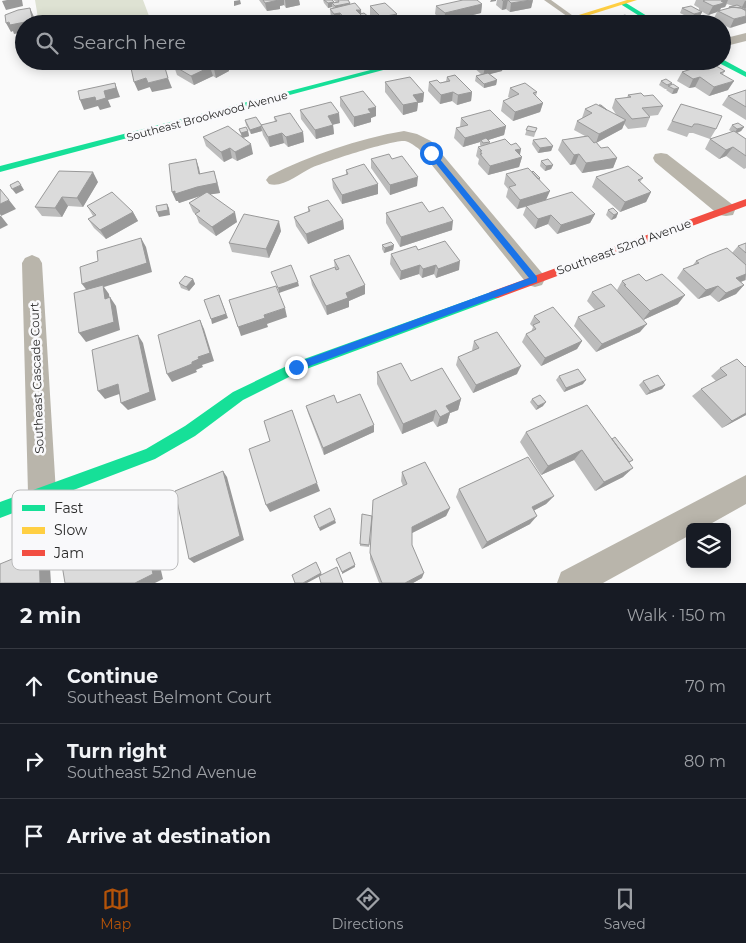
<!DOCTYPE html>
<html lang="en">
<head>
<meta charset="utf-8">
<style>
  :root { --surface:#171b24; --page:#242831; --text:#f1f3f6; --muted:#9ea1a6; --line:#363941; --accent:#b45309 }
  body { margin:0; font-family:Montserrat,sans-serif; background:var(--page); color:var(--text) }
  .controls { position:absolute; right:15px; bottom:15px; display:grid; overflow:hidden; border-radius:8px; box-shadow:0 2px 12px #0003 }
  .controls button { width:45px; height:45px; display:grid; place-items:center; padding:0; border:0; border-bottom:1px solid var(--line); background:var(--surface); color:var(--text); font:25px sans-serif }
  .stop { position:absolute; width:15px; height:15px; margin:-11px; border:4px solid #1a73e8; border-radius:50%; background:#fff }
  .stop.end { background:#1a73e8; border-color:#fff; box-shadow:0 1px 5px #0008 }
  .list { margin:0; padding:0; list-style:none }
  h2 { display:flex; justify-content:space-between; align-items:center; height:65px; margin:0; padding:0 20px; font-size:21px }
  h2 small { font-size:16px; font-weight:400; color:var(--muted) }
  .list li { display:grid; grid-template-columns:32px 1fr auto; gap:15px; align-items:center; box-sizing:border-box; height:75px; padding:0 20px; border-top:1px solid var(--line) }
  .list b { display:block; font-size:19px; white-space:nowrap }
  .list p { margin:0; font-size:16px; white-space:nowrap; color:var(--muted) }
  .list em { font-size:16px; font-style:normal; color:var(--muted) }
  .icon { flex:none; width:28px; height:28px; fill:none; stroke:currentColor; stroke-width:2; stroke-linecap:round; stroke-linejoin:round }
  .map { position:relative; flex:none; width:746px; height:583px; overflow:hidden }
  .search { position:absolute; background:var(--surface); box-shadow:0 2px 12px #0003; left:15px; right:15px; top:15px; height:55px; display:flex; align-items:center; gap:12px; box-sizing:border-box; padding:0 18px; border-radius:28px; color:var(--muted); font-size:19px }
  .sheet { height:290px; background:var(--surface) }
  nav { display:flex; justify-content:space-around; align-items:center; box-sizing:border-box; height:70px; border-top:1px solid var(--line); background:var(--surface); font-size:14px; color:var(--muted) }
  nav a { display:grid; justify-items:center; gap:2px }
  nav .on { color:var(--accent) }
  .map>svg:first-child { display:block }
  .green { fill:#dee2d3 }
  .lines { fill:none; stroke-linecap:round; stroke-linejoin:round }
  .lane { fill:#b9b5ab; fill-rule:evenodd }
  .street { fill:#b9b5ab; fill-rule:evenodd }
  .fast { fill:#16e098; fill-rule:evenodd }
  .slow { fill:#ffcf43; fill-rule:evenodd }
  .jam { fill:#f24e42; fill-rule:evenodd }
  .wall { fill:#bcbcbc; fill-rule:evenodd }
  .shaded-wall { fill:#999 }
  .building { fill:#dbdbdb; stroke:#999 }
  .route { fill:#1a73e8 }
  .labels { text-anchor:middle; stroke-width:5; stroke-linejoin:round; paint-order:stroke }
  .far-street-label { font-size:11px; fill:#2a2a2a; stroke:#f9f9fb }
  .street-label { font-size:12px; fill:#2a2a2a; stroke:#f9f9fb }
  .key { fill:#f9f9fb; stroke:#bbbbbc; stroke-width:1 }
  .key-label { font-size:14px; fill:#2a2a2a }
</style>
</head>
<body>
<div class="map">
<svg width="746" height="583" viewBox="0 0 746 583">
  <rect width="100%" height="100%" fill="#fafafa"/>
  <path class="green" d="M35 0H143L152 24H107L99 21 86 24H39Z"/>
  <g class="lines">
    <path class="lane" d="M544 0H551L576 18 571 19Z"/>
    <path class="street" d="M746 33V41L722 47V39Z
      M404 131 417 134 431 141 542 273 545 279 542 285 535 287 528 285 419 149C415 146 410 142 405 141 394 139 324 162 311 168 299 174 283 188 269 184L266 180 269 176C311 155 357 139 404 131Z
      M661 153 667 154 733 205 735 210 733 215 726 216 719 215 655 162 653 158 655 154Z
      M32 255 39 258 42 263 56 493 52 503 42 507 32 503 28 493 22 263 25 258Z
      M746 475V504L705 527H690V535L603 583H557L561 572Z"/>
    <path class="fast" d="M622 3H626L660 24H652L622 5Z
      M722 59 746 72V77L719 63V61H722Z
      M405 61H417L0 172V166Z
      M494 291 498 292 500 295 498 298 301 371 243 400 195 436 155 459 0 518V502L146 449 185 426 233 392 293 363Z"/>
    <path class="slow" d="M627 0H637L561 24H550Z"/>
    <path class="jam" d="M746 199V206L498 298H490L488 295 490 292Z"/>
  </g>
  <path class="wall" d="M259 0H299L300 5 286 8 284 5 280 6V9L267 11Z
    M323 0H332L334 3 336 2 333 0H348L350 4 361 14 370 18V23L365 24 362 21V24H342L340 22 335 23 331 18 330 9 333 8 332 7 328 8 324 3Z
    M497 0H533L531 8 510 12 506 9 502 10 496 5Z
    M696 0H746V8L745 9 730 28 713 20 717 12 708 15 699 10V8L694 5ZM727 4 733 6 729 7 728 8 720 11 721 8 725 7Z
    M482 4 481 13 444 22 435 14 436 6Z
    M370 6 397 22 378 23 370 15Z
    M682 8 702 12 700 16 692 19 680 13Z
    M474 61 504 62 502 71 489 74 497 80 496 85 484 88 475 81 476 76 481 74 473 67Z
    M515 61H538L521 66Z
    M668 61H698L696 65 675 70 666 65Z
    M227 62 229 71 216 78 213 76 194 85 177 75 174 66Z
    M725 71 723 74 728 90 709 96 695 87 689 88 677 81 682 72Z
    M447 77 472 92 471 101 457 105 452 101 440 104 428 91 429 82 440 83 446 81Z
    M661 81 672 83 671 85 677 93 672 94 666 90 667 89H665L659 85Z
    M385 82 424 93 423 102 418 103 417 111 403 115 385 92Z
    M510 88 537 92 536 96 543 103 540 112 513 121 501 111 503 101 510 98 508 97Z
    M746 90V120L722 105 728 96Z
    M628 95 644 96 663 106 658 115 649 116 650 117 646 127 628 129 624 124 622 129 596 143 601 148 617 158 613 168 582 173 575 164 570 165 558 150 562 140 585 136 574 130 577 121 582 118 585 109 607 110 617 116 612 108 615 99 627 98Z
    M340 97 376 116 371 118V122L354 127 340 106Z
    M681 104 716 129 710 139 693 133H689L687 137 667 130Z
    M300 110 340 123 333 124 334 134 316 139 301 119Z
    M274 117 303 132 304 142 288 147 284 143 270 147 263 135 262 131 251 134 246 125 245 120 261 125 275 122Z
    M461 118 506 126 504 135 488 140 490 142 489 144 511 145 521 149 520 155 522 157 519 167 488 175 478 164 479 159 476 156 478 147 481 146 480 145V142L463 147 454 138 456 128 460 127Z
    M732 125 744 127 741 131 737 133 746 139V168L744 169 726 156 719 159 705 149 710 139 732 132 729 130Z
    M528 126 537 128 534 137 525 135Z
    M239 129 248 131 249 136 243 138 253 154 237 161 232 158 224 162 206 146 203 137 242 138Z
    M533 140 553 146 551 151 538 153 532 144Z
    M196 159 200 174 217 180 220 193 210 194 237 222 216 236 199 223 196 215 193 212 189 203 200 196 179 203 178 201H176Z
    M371 159H392L417 186 390 195 371 168Z
    M541 161 553 165 551 169 545 171 540 166Z
    M346 170 378 194 342 204 333 188 332 179 346 175Z
    M532 172 540 178V180L546 200 595 214 590 223 557 234 548 224 535 229 523 215 526 207 517 209 506 197 508 189 504 184 506 174Z
    M596 177 643 178 640 182 651 192 646 202 620 212 592 187Z
    M98 182 83 207 68 206 62 217 42 216 35 207Z
    M87 206 133 212 138 221 106 239 94 228 88 219 93 216Z
    M308 207 343 220 344 229 308 244 296 226 294 217 308 212Z
    M608 210 618 213 616 218 611 220 606 215Z
    M429 212 452 230 400 247 386 223V213Z
    M281 231 269 258 232 252 229 243Z
    M746 243V280L741 282 744 285 736 294 718 302 710 295 698 299 677 278 683 269 693 265 696 261 732 253 738 246Z
    M382 245H394L393 250 384 253 382 249Z
    M418 250 459 270 436 278 434 274 422 278 419 274 400 280 390 264 391 254Z
    M334 260 365 285V294L349 301V307L327 315 312 285 310 276 335 269Z
    M193 279 195 284 189 291 181 288 179 283Z
    M622 281H646L678 304 643 320 640 332 596 352 574 326 578 317 595 310 587 301 592 292 619 294V293L617 290Z
    M534 316 582 341 577 349 541 366 522 342 526 334 531 332 533 327 530 324Z
    M474 341 517 374 473 393 456 365 458 357 473 351 472 350Z
    M746 366V415L722 428 692 396 701 389 716 381 711 376 720 368 745 367Z
    M377 372 411 381 461 399 458 410 450 413 447 423 437 427 433 421 402 434 377 384Z
    M559 376 583 384 564 392 556 380Z
    M643 381 665 385 662 389 646 395 639 385Z
    M532 399 543 406 536 410 530 402Z
    M337 403 374 432 324 455 308 413 306 406Z
    M526 432 612 439 633 460 629 463 623 477 595 491 574 460 541 475 520 442Z
    M402 472 450 508 446 516 412 533V545L422 578 413 583H379L370 559V553L403 486 401 481Z
    M459 489 554 496 546 504 534 510 530 524 482 549 456 497Z
    M372 516 369 547 360 546V544Z"/>
  <path class="shaded-wall" d="M7 0H22L23 6 6 10 2 1Z
    M240 0 241 4 234 6V1Z
    M278 0H284V5L280 6V9L267 11 265 3Z
    M285 0H299L300 5 286 8Z
    M491 0H496V1L490 2Z
    M508 0 506 9 502 10 503 1Z
    M533 0 531 8 510 12 511 3Z
    M725 0H728L725 7 721 8 719 11H718L717 12 708 15 713 6 721 1Z
    M745 1H746V8L741 9Z
    M334 2 332 3V7L328 8V3Z
    M350 3 351 7 335 10V6Z
    M482 4 481 13 444 22 445 13Z
    M30 8 34 17 36 24H24V32L14 34 13 31 11 32 6 23 29 19Z
    M356 10H361L362 24H345V19Z
    M702 12 700 16 692 19 694 14Z
    M340 13V22L335 23 334 14Z
    M397 14V22L391 24H381V17Z
    M746 16V23L730 28 734 19Z
    M370 18V23L365 24V19Z
    M260 61H283L261 66Z
    M522 61H538L521 66Z
    M679 61H698L696 65 675 70Z
    M227 62 229 71 216 78 214 69Z
    M504 62 502 71 483 76 485 67Z
    M210 67 213 76 194 85 191 76Z
    M700 77 695 87 689 88 693 79Z
    M146 78 150 87 138 91 134 82Z
    M168 78 172 88 152 92 148 83Z
    M497 80 496 85 484 88V84Z
    M734 81 728 90 709 96 714 87Z
    M115 83 120 97 108 100 111 107 100 110 98 106 84 110 80 100 104 91Z
    M679 88 677 93 672 94 674 89Z
    M453 92 452 101 440 104 441 95Z
    M472 92 471 101 457 105 458 95Z
    M424 93 423 102 418 103 417 111 403 115V105L413 95Z
    M543 103 540 112 513 121 515 112Z
    M376 107V116L371 118V122L354 127V117L368 109Z
    M339 113 340 123 328 126V116Z
    M626 120 622 129 596 143 599 134Z
    M333 125 334 134 316 139 315 130Z
    M261 126 262 131 251 134 250 130Z
    M506 126 504 135 482 142 481 140 480 142 463 147 465 138Z
    M744 127 741 131 734 134 737 129Z
    M248 131 249 136 242 138 241 133Z
    M303 132 304 142 288 147 286 137Z
    M282 133 284 143 270 147 268 137Z
    M251 144 253 154 237 161 235 152Z
    M553 146 551 151 538 153 540 148Z
    M733 147 726 156 719 159 726 150Z
    M230 148 232 158 224 162 221 152Z
    M521 149 519 158 522 157 519 167 488 175 490 166 515 150Z
    M579 154 575 164 570 165 574 155Z
    M617 158 613 168 582 173 586 163Z
    M196 159 199 168 202 184 199 174Z
    M553 165 551 169 545 171 546 166Z
    M214 171 220 193 200 196 179 203 178 201H176L172 192Z
    M93 172 98 182 83 207 77 198Z
    M418 177 417 186 390 195V185Z
    M378 184V194L342 204V195Z
    M21 185 24 190 16 194 12 189Z
    M550 191 546 200 517 209 520 200Z
    M651 192 646 202 620 212 625 202Z
    M62 197 68 206 62 217 55 208Z
    M9 200 16 209 1 216 0 214V204Z
    M167 204 169 208 170 215 159 217 157 212Z
    M133 212 138 221 106 239 100 230Z
    M235 212 237 222 216 236 212 227Z
    M618 213 616 218 611 220 614 215Z
    M595 214 590 223 557 234 561 225Z
    M551 215 548 224 535 229 538 219Z
    M0 216H1L8 225 0 229Z
    M343 220 344 229 308 244 306 234Z
    M279 221 281 231 269 258 266 249Z
    M453 221 452 230 400 247 401 237Z
    M141 238 146 247 152 272 104 287 109 294 111 308 88 292 82 284Z
    M394 245 393 250 384 253 385 248Z
    M460 261 459 270 436 278 438 269Z
    M420 265 419 274 400 280 401 271Z
    M436 265 434 274 422 278 423 269Z
    M746 274 745 280 728 287 736 278Z
    M193 279 195 284 189 291 186 287Z
    M298 282 299 286 279 293 278 288Z
    M365 285V294L349 301V307L327 315 326 306 346 293Z
    M744 285 736 294 718 302 726 293Z
    M718 286 710 295 698 299 706 290Z
    M219 295 228 318 212 324 211 319Z
    M685 295 678 304 643 320 650 311Z
    M110 297 116 306 120 330 86 342 79 333Z
    M285 308 287 317 267 324 268 327 241 336 238 327 264 315Z
    M200 320 204 329 214 361 202 365 203 367 196 370 197 372 172 382 167 374 198 357Z
    M647 324 640 332 596 352 602 344Z
    M138 335 143 343 156 400 128 410 121 403Z
    M582 341 577 349 541 366 545 358Z
    M521 366 517 374 473 393 476 385Z
    M586 380 583 384 564 392 566 388Z
    M118 384 125 392 105 399 98 391Z
    M665 385 662 389 646 395 650 391Z
    M461 399 458 410 450 413 447 423 437 427 440 417 446 406Z
    M546 402 543 406 536 410 538 406Z
    M436 410 433 421 402 434 403 424Z
    M746 413V415L744 416 722 428 732 421Z
    M374 425V432L324 455 323 448Z
    M582 450 574 460 541 475 548 466Z
    M633 468 623 477 595 491 604 482Z
    M223 471 227 477 244 540 194 563 189 559Z
    M317 483 320 491 270 512 266 505Z
    M554 496 546 504 526 515 532 507Z
    M137 502 147 510 163 579 155 583H135Z
    M450 508 446 516 410 534 412 527Z
    M537 516 530 524 482 549 487 542Z
    M335 520 336 523 320 531 319 528Z
    M39 548 49 552 51 583H40Z
    M355 565V567L342 574V572Z
    M321 573 322 575 307 583H303Z
    M424 573 422 578 413 583H405Z"/>
  <path class="building" d="M263 0H279L265 3Z
    M324 0H332L334 2 328 3Z
    M338 0H348L350 3 335 6 332 3 339 2Z
    M463 0H477L482 4 445 13 436 6Z
    M502 0H531L511 3 508 0 503 1Z
    M705 0H725L721 1 724 3 713 6 703 1Z
    M355 3 361 10H356L362 16 345 19 340 13 334 14 330 9Z
    M385 3 397 14 381 17 370 6Z
    M737 5 746 9V10L741 8 729 7Z
    M691 6 702 12 694 14 682 8Z
    M733 7 741 8 746 11V16L734 19 718 11Z
    M30 8 32 18 29 19 30 21 10 25 9 22 6 23 5 15 18 10Z
    M364 13 370 18 365 19 360 14Z
    M625 15 641 24 598 23Z
    M391 20 396 24 377 23Z
    M185 61H225L227 62 214 69 210 67 191 76 174 66Z
    M478 61H503L504 62 485 67Z
    M160 63 162 68H165L168 78 148 83 146 78 134 82 131 68Z
    M711 63 725 71 720 73 734 81 714 87 700 77 693 79 682 72Z
    M488 73 497 80 484 84 476 76Z
    M455 75 472 92 458 95 453 92 441 95 429 82 437 80 440 83 450 81 447 77Z
    M410 77 424 93 413 95 418 102 403 105 385 82Z
    M666 79 672 83 667 85 661 81Z
    M115 83 116 88 104 91 106 98 96 101 95 97 80 100 78 91Z
    M525 83 537 92 533 93 543 103 515 112 503 101 519 94 510 88Z
    M673 84 679 88 674 89 668 86Z
    M746 90V107L728 96Z
    M363 91 376 107 368 109 371 113 354 117 340 97Z
    M641 93 644 96 653 95 663 106 642 108 650 117 632 119 615 99 631 97 628 95Z
    M331 102 339 113 328 116 333 125 315 130 300 110Z
    M596 104 626 120 599 134 577 121 592 113 585 109Z
    M681 104 722 116 716 129 698 124H694L692 127 672 121Z
    M599 105H601L607 110Z
    M490 110 506 126 465 138 456 128 468 125 461 118Z
    M290 113 303 132 286 137 282 133 268 137 261 125 277 121 274 117Z
    M256 117 262 126 250 130 245 120Z
    M738 123 744 127 737 129 732 125Z
    M228 126 251 144 235 152 230 148 221 152 203 137Z
    M528 126 537 128 535 132 526 130Z
    M246 127 248 131 241 133 239 129Z
    M734 131 746 139V156L733 147 726 150 710 139Z
    M588 136 594 143 596 142 601 148 608 147 617 158 586 163 579 154 574 155 562 140Z
    M486 138 490 142 483 143 481 140Z
    M546 138 553 146 540 148 533 140Z
    M505 139 511 145 516 143 521 149 515 150 522 157 490 166 480 154H482L480 151H482L478 147Z
    M389 154 392 159 402 156 418 177 390 185 371 159Z
    M196 159 199 174 214 171 217 183 197 187 175 194V191L172 192 169 164Z
    M548 159 553 165 546 166 541 161Z
    M364 164 378 184 342 195 332 179 348 174 346 170Z
    M628 166 643 178 638 180 651 192 625 202 596 177Z
    M528 168 550 191 520 200 509 187 516 185 506 174Z
    M59 171 93 172 77 198 62 197 55 208 35 207Z
    M533 171 540 178 538 179 532 172Z
    M18 181 21 185 12 189 10 185Z
    M0 189 9 200 0 204Z
    M112 192 133 212 100 230 88 219 96 215 87 206Z
    M207 192 235 212 212 227 195 214 200 211 189 203Z
    M572 192 595 214 561 225 551 215 538 219 526 206Z
    M328 200 343 220 306 234 294 217 310 211 308 207Z
    M422 202 429 212 443 207 453 221 401 237 386 213Z
    M167 204 168 210 157 212 156 206Z
    M613 208 618 213 614 215 608 210Z
    M244 214 279 221 266 249 229 243Z
    M141 238 147 263 82 284 80 267 98 261 97 251Z
    M445 241 460 261 438 269 436 265 423 269 420 265 401 271 391 254 416 246 418 250Z
    M391 242 394 245 385 248 382 245Z
    M746 243V253L738 246Z
    M727 248 746 265V274L736 278 744 285 726 293 718 286 706 290 683 269 699 263 696 261 709 255Z
    M349 255 365 285 346 293 348 298 326 306 310 276 335 267 336 270 339 269 334 260Z
    M291 265 298 282 278 288 271 272Z
    M639 274 646 281 662 274 685 295 650 311 624 285H626L622 281Z
    M185 276 193 279 186 287 179 283Z
    M611 284 647 324 602 344 578 317 605 306 592 292Z
    M103 285 105 299 110 297 114 322 79 333 74 293Z
    M276 286 285 308 264 315 265 318 238 327 229 300Z
    M219 295 226 314 211 319 204 300Z
    M553 307 582 341 545 358 526 334 536 329 533 325 540 322 534 316Z
    M200 320 210 353 198 357 199 359 192 362V364L167 374 158 335Z
    M497 332 521 366 476 385 458 357 479 348 474 341Z
    M138 335 150 392 121 403 118 384 98 391 92 350Z
    M737 359 745 367 746 366V413L732 421 701 389 727 375 720 368Z
    M401 363 411 381 442 368 461 399 446 406 450 412 440 417 436 410 403 424 377 372Z
    M578 369 586 380 566 388 559 376Z
    M658 375 665 385 650 391 643 381Z
    M360 394 374 425 323 448 306 406 334 395 337 403Z
    M540 395 546 402 538 406 532 399Z
    M587 405 633 468 604 482 582 450 548 466 526 432Z
    M292 410 317 483 266 505 249 449 270 441 264 421Z
    M615 437 633 460 629 462 612 439Z
    M528 457 554 496 532 507 537 516 487 542 459 489Z
    M425 462 450 508 412 527V545L424 573 405 583H382L370 553 373 500 407 484 402 472Z
    M223 471 240 536 189 559 175 491Z
    M137 502 153 574 135 583H65L62 565 106 544 102 518Z
    M330 508 335 520 319 528 314 516Z
    M362 514 372 516 369 545 360 544Z
    M39 548 40 583H0V564Z
    M350 552 355 565 342 572 336 559Z
    M316 562 321 573 303 583H295L292 575Z
    M337 567 343 583H321L319 576Z"/>
  <path class="route" d="M429 152H434L537 277V282L296 371 293 370V364L529 278 429 155Z"/>
  <g class="labels">
    <g class="far-street-label">
      <text transform="translate(207 116) rotate(-15)" y="4">Southeast Brookwood Avenue</text>
    </g>
    <g class="street-label">
      <text transform="translate(624 247) rotate(-20)" y="4">Southeast 52nd Avenue</text>
      <text transform="translate(37 378) rotate(-92)" y="4">Southeast Cascade Court</text>
    </g>
  </g>
  <rect x="12" y="490" width="166" height="80" rx="8" class="key"/>
  <rect x="22" y="505" width="23" height="6" fill="#16e098"/>
  <rect x="22" y="527" width="23" height="7" fill="#ffcf43"/>
  <rect x="22" y="550" width="23" height="6" fill="#f24e42"/>
  <g class="key-label">
    <text x="54" y="513">Fast</text>
    <text x="54" y="535">Slow</text>
    <text x="54" y="558">Jam</text>
  </g>
</svg>
<div class="controls">
<button><svg class="icon" aria-label="layers" viewBox="0 0 24 24"><path d="M12 4l9 5-9 5-9-5zM3 14l9 5 9-5"/></svg></button>
</div>
<div class="stop" style="left:431px;top:153px"></div>
<div class="stop end" style="left:296px;top:367px"></div>
<div class="search"><svg class="icon" aria-label="search" viewBox="0 0 24 24"><circle cx="10" cy="10" r="6"/><path d="M15 15l6 6"/></svg>Search here</div>
</div>
<section class="sheet">
<h2>2 min<small>Walk · 150 m</small></h2>
<ul class="list">
<li><svg class="icon" aria-label="ahead" viewBox="0 0 24 24"><path d="M12 20V5M6 11l6-6 6 6"/></svg><div><b>Continue</b><p>Southeast Belmont Court</p></div><em>70 m</em></li>
<li><svg class="icon" aria-label="right" viewBox="0 0 24 24"><path d="M7 20v-9h11M14 6l5 5-5 5"/></svg><div><b>Turn right</b><p>Southeast 52nd Avenue</p></div><em>80 m</em></li>
<li><svg class="icon" aria-label="arrive" viewBox="0 0 24 24"><path d="M6 21V4h12l-3 4 3 4H6"/></svg><div><b>Arrive at destination</b></div></li>
</ul>
</section>
<nav>
<a class="on"><svg class="icon" aria-label="map" viewBox="0 0 24 24"><path d="M3 6l6-2 6 2 6-2v14l-6 2-6-2-6 2zM9 4v14M15 6v14"/></svg>Map</a>
<a><svg class="icon" aria-label="directions" viewBox="0 0 24 24"><path d="M12 3l9 9-9 9-9-9zM9 14v-3h6M13 9l2 2-2 2"/></svg>Directions</a>
<a><svg class="icon" aria-label="saved" viewBox="0 0 24 24"><path d="M7 4h10v16l-5-4-5 4z"/></svg>Saved</a>
</nav>
</body>
</html>
